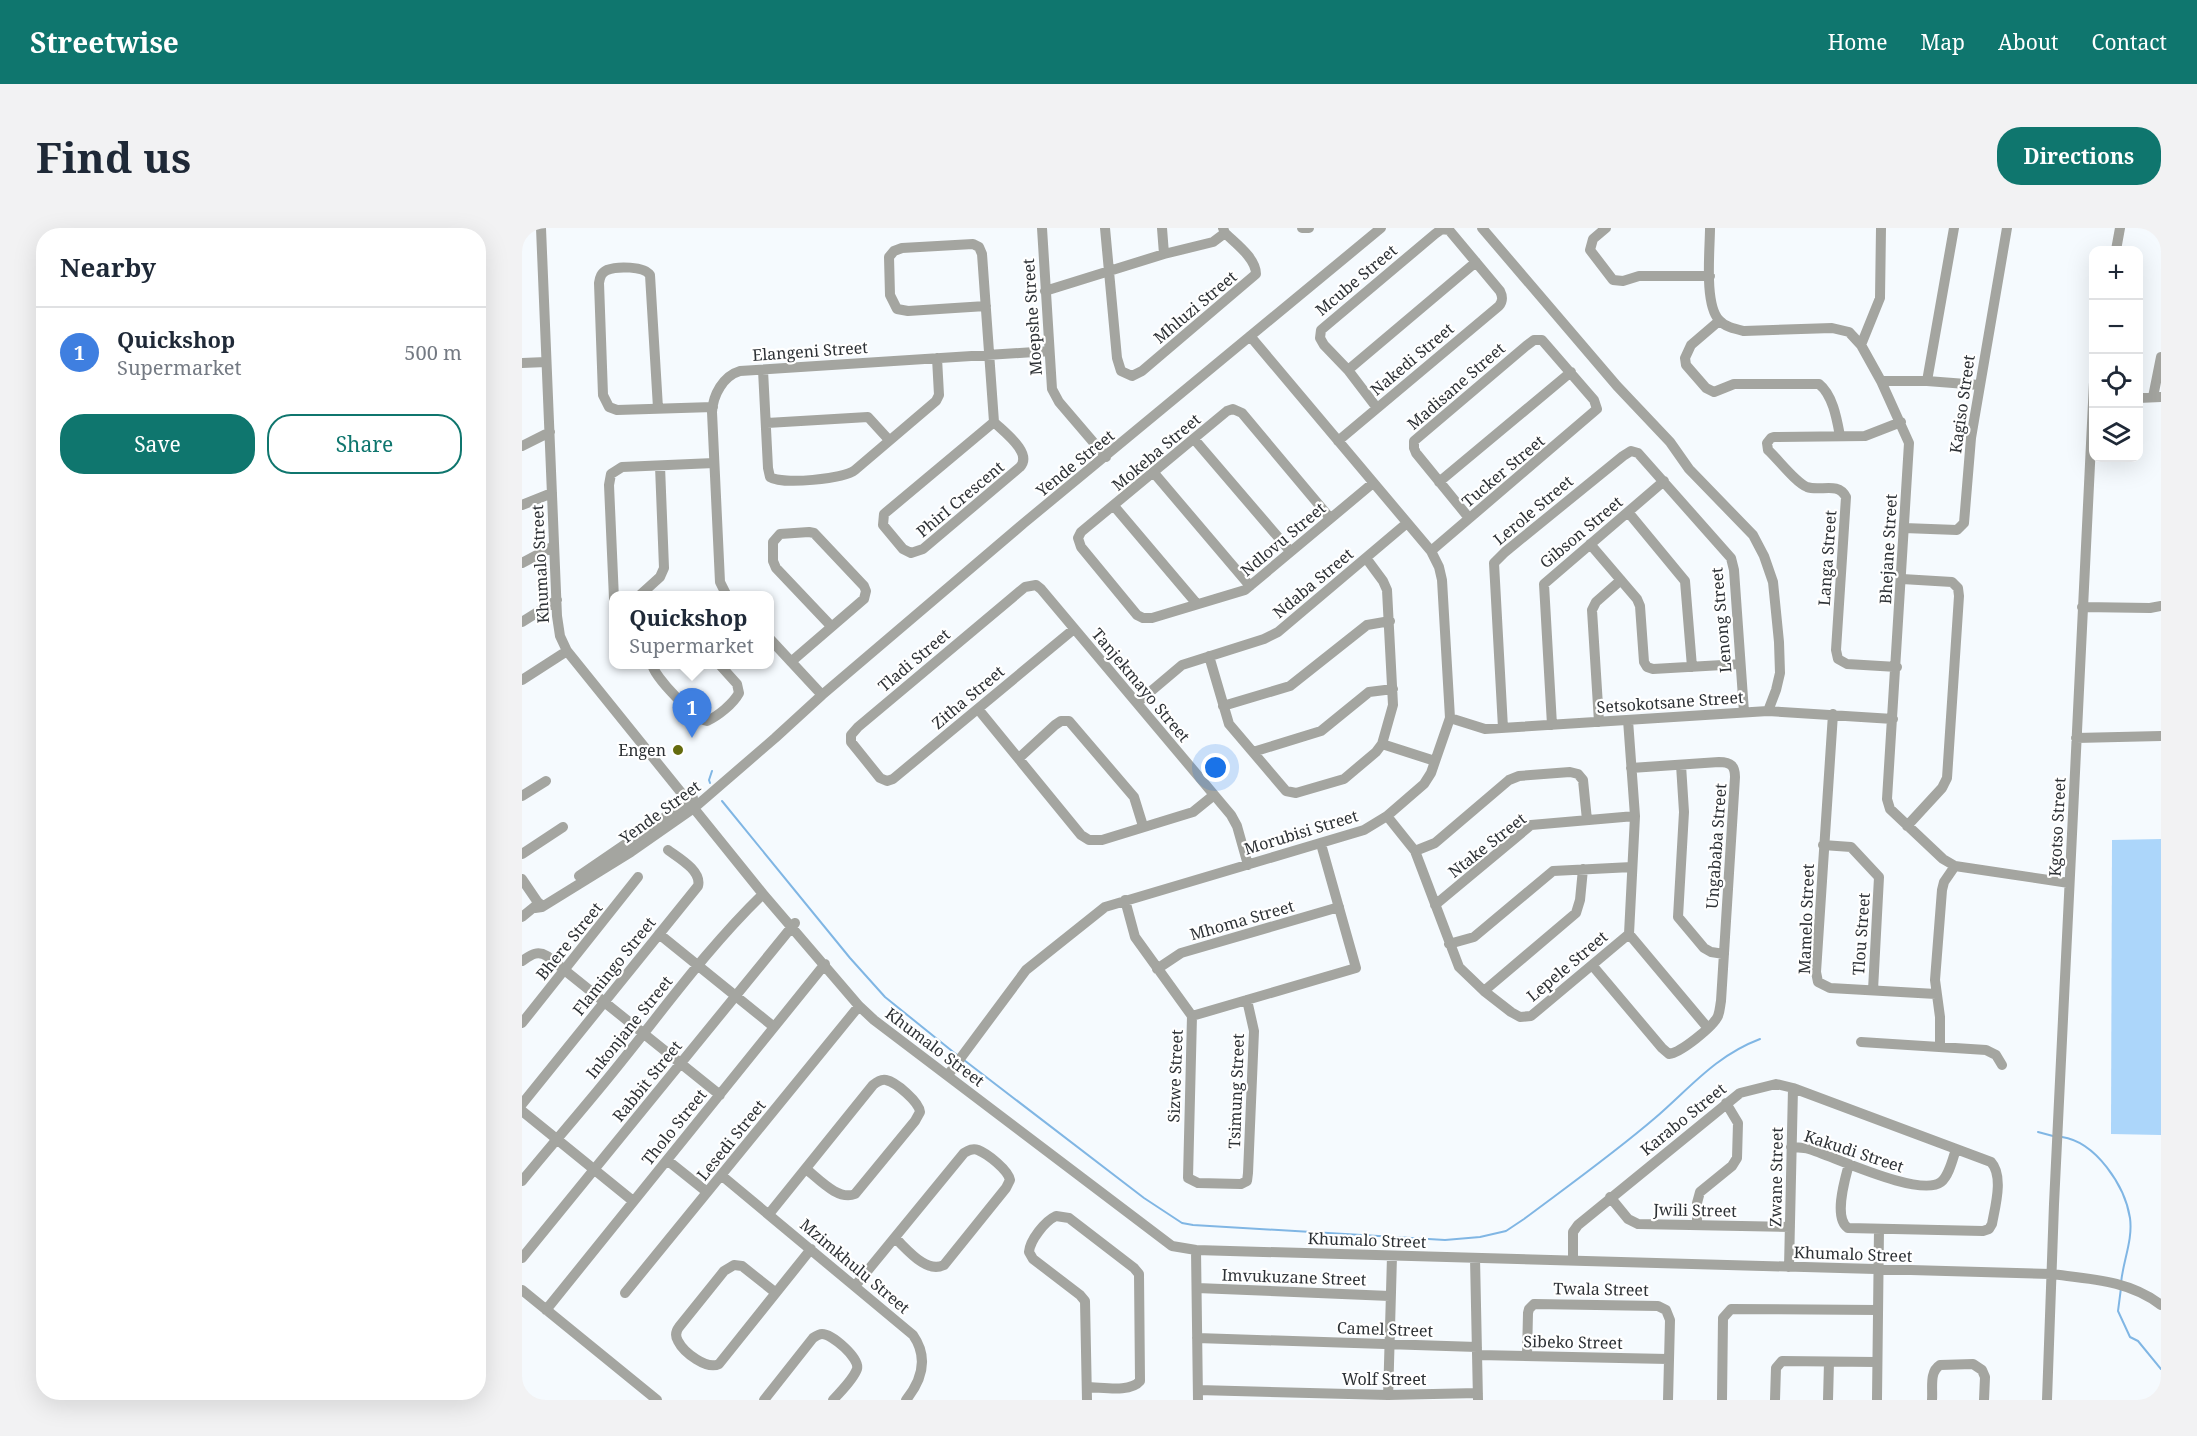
<!DOCTYPE html>
<html lang="en">
<head>
<meta charset="utf-8">
<style>
  :root { --surface:#fff; --page:#f2f2f3; --text:#1f2937; --muted:#747a83; --line:#e0e1e3; --accent:#0f766e }
  body { margin:0; font-family:"Noto Serif",serif; background:var(--page); color:var(--text) }
  .controls { position:absolute; right:18px; top:18px; display:grid; overflow:hidden; border-radius:12px; box-shadow:0 6px 24px #0002 }
  .controls button { width:54px; height:54px; display:grid; place-items:center; padding:0; border:0; border-bottom:2px solid var(--line); background:var(--surface); color:var(--text); font:30px sans-serif }
  .you { position:absolute; left:694px; top:540px; width:21px; height:21px; margin:-15px; border:4px solid #fff; border-radius:50%; background:#1a73e8; box-shadow:0 0 0 9px #1a73e833 }
  .badge { display:grid; place-items:center; width:39px; height:39px; border-radius:50%; background:var(--accent); color:#fff; font-size:20px; font-weight:700 }
  .pin { position:absolute; translate:-50% -50px; filter:drop-shadow(0 2px 3px #0008) }
  .pin::after { content:''; position:absolute; top:32px; width:21px; height:18px; background:inherit; clip-path:polygon(0 0,100% 0,50% 100%) }
  .popup { position:absolute; left:87px; top:363px; width:165px; height:78px; box-sizing:border-box; display:grid; place-content:center; border-radius:12px; background:var(--surface); filter:drop-shadow(0 2px 4px #0005); font-size:20px; white-space:nowrap; color:var(--muted) }
  .popup b { font-size:22px; color:var(--text) }
  .popup::after { content:''; position:absolute; left:50%; top:100%; margin-left:-12px; border:12px solid transparent; border-top-color:var(--surface) }
  .list { margin:0; padding:0; list-style:none }
  h2 { display:flex; justify-content:space-between; align-items:center; height:78px; margin:0; padding:0 24px; font-size:26px }
  h2 small { font-size:20px; font-weight:400; color:var(--muted) }
  .list li { display:grid; grid-template-columns:39px 1fr auto; gap:18px; align-items:center; box-sizing:border-box; height:90px; padding:0 24px; border-top:2px solid var(--line) }
  .list b { display:block; font-size:22px; white-space:nowrap }
  .list p { margin:0; font-size:20px; white-space:nowrap; color:var(--muted) }
  .list em { font-size:20px; font-style:normal; color:var(--muted) }
  .actions { display:flex; gap:12px; padding:18px 24px }
  .actions a { flex:1; padding:14px 0; border:2px solid var(--accent); border-radius:24px; text-align:center; font-size:21px; color:var(--accent) }
  .actions .main { background:var(--accent); color:#fff }
  .icon { flex:none; width:33px; height:33px; fill:none; stroke:currentColor; stroke-width:2; stroke-linecap:round; stroke-linejoin:round }
  .map { position:relative; flex:none; width:1639px; height:1172px; overflow:hidden; border-radius:24px }
  header { display:flex; align-items:center; gap:36px; box-sizing:border-box; height:84px; padding:0 30px; background:var(--accent); color:#fff }
  header strong { font-size:28px }
  nav { display:flex; gap:33px; margin-inline-start:auto; font-size:21px }
  .intro { display:flex; align-items:center; justify-content:space-between; box-sizing:border-box; height:144px; padding:0 36px }
  h1 { margin:0; font-size:42px }
  .button { padding:15px 27px; border-radius:24px; background:var(--accent); color:#fff; font-size:21px; font-weight:700 }
  main { display:flex; gap:36px; padding:0 36px }
  aside { flex:1; background:var(--surface); border-radius:24px; box-shadow:0 6px 24px #0002 }
  .map>svg:first-child { display:block }
  .green { fill:#acd6fa }
  .lines { fill:none; stroke-linecap:round; stroke-linejoin:round }
  .stream { stroke:#80b6e4; stroke-width:2 }
  .minor { stroke:#a4a5a0; stroke-width:10 }
  .poi-dot { fill:#646b0e; stroke:#fff; stroke-width:2 }
  .labels { text-anchor:middle; stroke-width:4.5; stroke-linejoin:round; paint-order:stroke }
  .street-label { font-size:16px; fill:#2d3135; stroke:#fff }
  .poi-label { font-size:16px; fill:#2d3135; stroke:#fff; text-anchor:end }
</style>
</head>
<body>
<header>
<strong>Streetwise</strong>
<nav><a>Home</a><a>Map</a><a>About</a><a>Contact</a></nav>
</header>
<div class="intro"><h1>Find us</h1><a class="button">Directions</a></div>
<main>
<aside>
<h2>Nearby<small></small></h2>
<ul class="list">
<li><span class="badge" style="background:#3f7fe0">1</span><div><b>Quickshop</b><p>Supermarket</p></div><em>500 m</em></li>
</ul>
<div class="actions"><a class="main">Save</a><a>Share</a></div>
</aside>
<div class="map">
<svg width="1639" height="1172" viewBox="0 0 1639 1172">
  <rect width="100%" height="100%" fill="#f5fafe"/>
  <path class="green" d="M1639 611V907L1589 906 1590 612Z"/>
  <g class="lines">
    <path class="stream" d="M188 555 187 552 190 543
      M200 573 328 730 363 769 435 827
      M442 832 622 970 660 995 671 997 923 1012 958 1009 984 1003 1002 991C1046 958 1091 926 1133 890 1168 860 1193 828 1238 811
      M1516 904 1531 908
      M1540 909C1574 914 1603 958 1608 990 1611 1012 1601 1033 1599 1055
      M1599 1060 1596 1083 1608 1109 1616 1113 1639 1141"/>
    <path class="minor" d="M19 0 35 388 38 408 45 423 241 666 337 778 352 792 650 1018 674 1022 1529 1046C1568 1051 1607 1052 1639 1077
      M520 0 530 161 537 174 584 229
      M583 0 595 130 599 143 610 148 620 143 734 46C734 30 713 15 703 5L701 0
      M640 0 642 26
      M780 0H787
      M960 0 1095 158 1148 214 1167 241 1231 307 1242 328 1251 354 1257 414 1258 445 1254 462 1246 483
      M1084 0 1071 11 1068 22 1091 52 1101 53 1117 48H1188
      M1188 0C1188 22 1182 76 1197 92 1203 99 1213 101 1222 103L1310 100 1327 104 1339 117 1359 153 1387 215 1365 571 1368 581 1421 631 1433 638 1547 655
      M1594 22 1598 0
      M523 63 642 26 691 14 703 5
      M464 78 386 83 375 81 368 67 367 29 372 23 380 20 451 16 457 19 460 26 472 194C482 204 511 225 498 239L401 321 389 325 381 321 361 297 362 286 472 194
      M1197 93 1169 117 1163 130 1164 137 1184 160 1192 164 1212 156H1297C1311 167 1315 192 1318 208
      M1339 117 1358 70 1359 0
      M0 135 24 134
      M241 142 246 240 248 249C260 257 322 251 333 242L414 173 417 167 415 130
      M826 142 954 34
      M1359 153H1405L1457 157
      M1405 153 1432 0
      M1631 169 1639 129
      M1616 170 1639 169
      M136 180 128 47C122 38 95 38 85 42 79 45 78 49 77 55L81 167 87 179 95 182 191 179
      M245 195 346 189 367 212
      M672 211 768 323
      M816 213 977 78C981 73 981 69 978 63L927 2 920 1 913 6 799 102 798 110 802 117 826 142 855 180
      M0 218 28 204
      M632 245 728 358
      M917 254 1049 144
      M0 277 30 265
      M592 278 675 376
      M1106 284 1163 353 1170 439
      M808 290 720 185 711 181 705 183 559 304 556 310 559 319 615 387 621 390H630L723 362 851 255
      M1382 300 1435 302 1442 295 1449 210 1485 0
      M1068 316 1115 371 1118 378 1122 434 1125 439 1131 441 1218 436
      M909 323 1075 181 1072 172 1020 112H1012L1004 118 892 213V220L894 225 947 290
      M0 335 32 318
      M1380 351 1430 354 1436 360 1437 368 1425 550 1420 560 1385 598
      M117 368 138 349 142 340 138 238
      M205 368 198 354 190 184C191 167 201 148 218 143L527 123
      M92 371 87 257 89 246 100 239 192 235
      M1560 379 1628 380 1639 378
      M0 394 35 372
      M552 401 371 551 365 553 358 550 329 514V507L336 499 503 359 514 357 519 361 709 587 715 598 726 637
      M248 411 300 467
      M687 428 707 496 764 563 774 565 822 551 854 524 860 516 871 477 865 362 861 353 844 330
      M270 433 342 371 344 363 342 358 292 305 287 304 258 306 251 314V333L254 340 309 398
      M130 436C132 449 172 490 185 493 196 488 211 476 217 465L215 456 197 436
      M1375 439 1325 436 1316 431 1314 422 1324 269C1316 253 1298 264 1285 259 1273 254 1256 231 1246 222L1245 215 1249 210 1252 209 1343 208 1379 194
      M0 452 45 423
      M615 475 660 437 742 411 756 404 885 295
      M701 478 768 458 845 397 868 393
      M456 481 559 607 567 612H580L671 584 692 567
      M1311 486 1294 744 1296 754 1308 760 1414 766
      M928 490 963 501 1246 483 1371 491
      M1077 494 1070 382 1074 374 1099 352
      M1030 497 1022 356 1142 253
      M981 500 972 335 983 324 1101 228 1109 223 1116 225 1209 330 1212 342 1222 484
      M1554 510 1639 508
      M860 516 913 533
      M731 524 799 503 847 464 871 461
      M497 530 533 497 539 493H547L612 569 621 598
      M1159 537 1162 584 1156 689 1182 720 1189 724 1202 726
      M0 568 24 553
      M865 588 893 623 937 739 962 763 989 784 998 789 1009 788 1107 706 1113 588 1106 492
      M1301 617 1329 619 1357 649 1351 762
      M893 623 913 615 987 552 997 548 1048 544 1056 546 1061 552 1065 592
      M0 626 41 599
      M57 648 171 570
      M0 651 17 676
      M603 672 613 709 670 788
      M913 677 1009 597 1113 588
      M13 680 20 679 109 624 172 580 253 510 300 467 502 295 859 0
      M0 689 17 675
      M137 706 252 799
      M1107 706 1185 799
      M927 716 952 709 1031 643 1110 639
      M0 733C9 727 15 722 25 728L198 867
      M1070 737 1140 820 1147 826C1158 825 1191 799 1196 788 1198 783 1198 778 1199 773L1213 549C1213 538 1209 534 1197 534L1109 540
      M635 741 659 725 817 679
      M962 763 1054 685 1058 672 1061 641
      M670 788 666 950 676 955 719 956 725 953 726 945 732 803 725 772
      M670 788 834 740 799 616
      M0 795 116 649
      M1339 814 1464 822 1474 827 1480 837
      M1418 819V789L1413 752 1420 662 1422 654 1433 638
      M426 847 504 742 583 679 842 602 865 588 902 556 909 545 928 490 920 352 917 339 909 323 728 108
      M0 876 176 658C180 643 157 630 146 622
      M0 883 111 973
      M1269 919C1275 920 1281 919 1287 921 1313 929 1398 970 1419 954 1427 948 1431 930 1434 921
      M145 932 185 964
      M199 947 391 1107C407 1130 400 1152 384 1172
      M0 953C27 920 55 888 82 855 135 791 182 723 241 666
      M1088 969 1106 991 1116 996 1268 999
      M247 986 351 857C355 854 359 851 364 852 374 854 397 874 398 884L393 893 333 966C316 973 297 951 284 941
      M1175 997V975L1178 964 1210 938 1215 930 1216 895 1204 875
      M674 1022 676 1172
      M0 1030 273 695
      M953 1030 956 1172
      M1051 1033V1004L1056 997 1218 865 1254 856 1271 860 1469 934C1482 948 1473 979 1470 996L1467 1001 1461 1003 1326 1000C1311 990 1323 951 1327 936
      M1267 1039 1271 860
      M333 1058 442 925C447 922 451 920 456 922 466 926 486 942 488 952L484 960 422 1037C404 1046 385 1021 373 1010
      M675 1060 868 1068
      M0 1062 135 1172
      M103 1065 337 778
      M254 1065 220 1038 212 1037 202 1043 157 1099C154 1103 153 1108 156 1113 162 1125 185 1142 197 1136L289 1021
      M24 1082 303 736
      M675 1110 955 1119
      M956 1127 1146 1131
      M1005 1128 1006 1085 1007 1081 1012 1076 1136 1078 1144 1082 1148 1092 1146 1172
      M565 1159C580 1159 608 1165 618 1153L617 1046 612 1040 547 990 534 988C523 993 508 1012 507 1024L511 1031 558 1067 563 1073 565 1172
      M676 1162 866 1167 956 1165
      M242 1172 291 1110C294 1108 297 1106 300 1106 310 1106 338 1130 335 1141 331 1152 319 1163 311 1172
      M866 1172 870 1028
      M1200 1172 1201 1090 1209 1081 1356 1082
      M1253 1172 1254 1140 1260 1133 1354 1134
      M1306 1172 1307 1134
      M1355 1172 1357 1001
      M1410 1172C1411 1160 1407 1144 1418 1137L1451 1136 1460 1142 1463 1149 1462 1172
      M1525 1172 1532 976 1572 154"/>
  </g>
  <circle class="poi-dot" cx="156" cy="522" r="6"/>
  <g class="labels">
    <g class="street-label">
      <text transform="translate(834 52) rotate(-40)" y="6">Mcube Street</text>
      <text transform="translate(673 79) rotate(-40)" y="6">Mhluzi Street</text>
      <text transform="translate(510 89) rotate(-94)" y="6">Moepshe Street</text>
      <text transform="translate(288 123) rotate(-4)" y="6">Elangeni Street</text>
      <text transform="translate(890 131) rotate(-40)" y="6">Nakedi Street</text>
      <text transform="translate(934 158) rotate(-41)" y="6">Madisane Street</text>
      <text transform="translate(1440 176) rotate(-82)" y="6">Kagiso Street</text>
      <text transform="translate(634 224) rotate(-40)" y="6">Mokeba Street</text>
      <text transform="translate(553 235) rotate(-39)" y="6">Yende Street</text>
      <text transform="translate(981 243) rotate(-40)" y="6">Tucker Street</text>
      <text transform="translate(438 271) rotate(-40)" y="6">PhirI Crescent</text>
      <text transform="translate(1011 282) rotate(-40)" y="6">Lerole Street</text>
      <text transform="translate(1059 304) rotate(-40)" y="6">Gibson Street</text>
      <text transform="translate(761 311) rotate(-40)" y="6">Ndlovu Street</text>
      <text transform="translate(1366 321) rotate(-87)" y="6">Bhejane Street</text>
      <text transform="translate(1305 330) rotate(-86)" y="6">Langa Street</text>
      <text transform="translate(18 336) rotate(-93)" y="6">Khumalo Street</text>
      <text transform="translate(791 355) rotate(-40)" y="6">Ndaba Street</text>
      <text transform="translate(1199 392) rotate(-95)" y="6">Lenong Street</text>
      <text transform="translate(392 432) rotate(-40)" y="6">Tladi Street</text>
      <text transform="translate(619 457) rotate(50)" y="6">Tanjekmayo Street</text>
      <text transform="translate(446 469) rotate(-40)" y="6">Zitha Street</text>
      <text transform="translate(1148 474) rotate(-4)" y="6">Setsokotsane Street</text>
      <text transform="translate(138 584) rotate(-36)" y="6">Yende Street</text>
      <text transform="translate(1535 599) rotate(-87)" y="6">Kgotso Street</text>
      <text transform="translate(779 604) rotate(-17)" y="6">Morubisi Street</text>
      <text transform="translate(965 617) rotate(-38)" y="6">Ntake Street</text>
      <text transform="translate(1194 618) rotate(-86)" y="6">Ungababa Street</text>
      <text transform="translate(1284 691) rotate(-88)" y="6">Mamelo Street</text>
      <text transform="translate(720 692) rotate(-16)" y="6">Mhoma Street</text>
      <text transform="translate(1339 706) rotate(-86)" y="6">Tlou Street</text>
      <text transform="translate(47 713) rotate(-51)" y="6">Bhere Street</text>
      <text transform="translate(92 738) rotate(-51)" y="6">Flamingo Street</text>
      <text transform="translate(1045 738) rotate(-40)" y="6">Lepele Street</text>
      <text transform="translate(107 799) rotate(-51)" y="6">Inkonjane Street</text>
      <text transform="translate(413 819) rotate(37)" y="6">Khumalo Street</text>
      <text transform="translate(653 848) rotate(-88)" y="6">Sizwe Street</text>
      <text transform="translate(125 853) rotate(-51)" y="6">Rabbit Street</text>
      <text transform="translate(714 863) rotate(-88)" y="6">Tsimung Street</text>
      <text transform="translate(1161 891) rotate(-39)" y="6">Karabo Street</text>
      <text transform="translate(152 899) rotate(-51)" y="6">Tholo Street</text>
      <text transform="translate(209 912) rotate(-51)" y="6">Lesedi Street</text>
      <text transform="translate(1332 923) rotate(18)" y="6">Kakudi Street</text>
      <text transform="translate(1254 949) rotate(-89)" y="6">Zwane Street</text>
      <text transform="translate(1173 982) rotate(1)" y="6">Jwili Street</text>
      <text transform="translate(845 1012) rotate(2)" y="6">Khumalo Street</text>
      <text transform="translate(1331 1026) rotate(2)" y="6">Khumalo Street</text>
      <text transform="translate(333 1038) rotate(40)" y="6">Mzimkhulu Street</text>
      <text transform="translate(772 1049) rotate(2)" y="6">Imvukuzane Street</text>
      <text transform="translate(1079 1061) rotate(1)" y="6">Twala Street</text>
      <text transform="translate(863 1101) rotate(2)" y="6">Camel Street</text>
      <text transform="translate(1051 1114) rotate(1)" y="6">Sibeko Street</text>
      <text x="862" y="1157">Wolf Street</text>
    </g>
    <g class="poi-label">
      <text x="144" y="528">Engen</text>
    </g>
  </g>
</svg>
<div class="controls">
<button>+</button>
<button>−</button>
<button><svg class="icon" aria-label="locate" viewBox="0 0 24 24"><circle cx="12" cy="12" r="6"/><path d="M12 2v4M12 18v4M2 12h4M18 12h4"/></svg></button>
<button><svg class="icon" aria-label="layers" viewBox="0 0 24 24"><path d="M12 4l9 5-9 5-9-5zM3 14l9 5 9-5"/></svg></button>
</div>
<div class="you"></div>
<div class="pin badge" style="left:170px;top:510px;background:#3f7fe0">1</div>
<div class="popup"><b>Quickshop</b>Supermarket</div>
</div>
</main>
</body>
</html>
